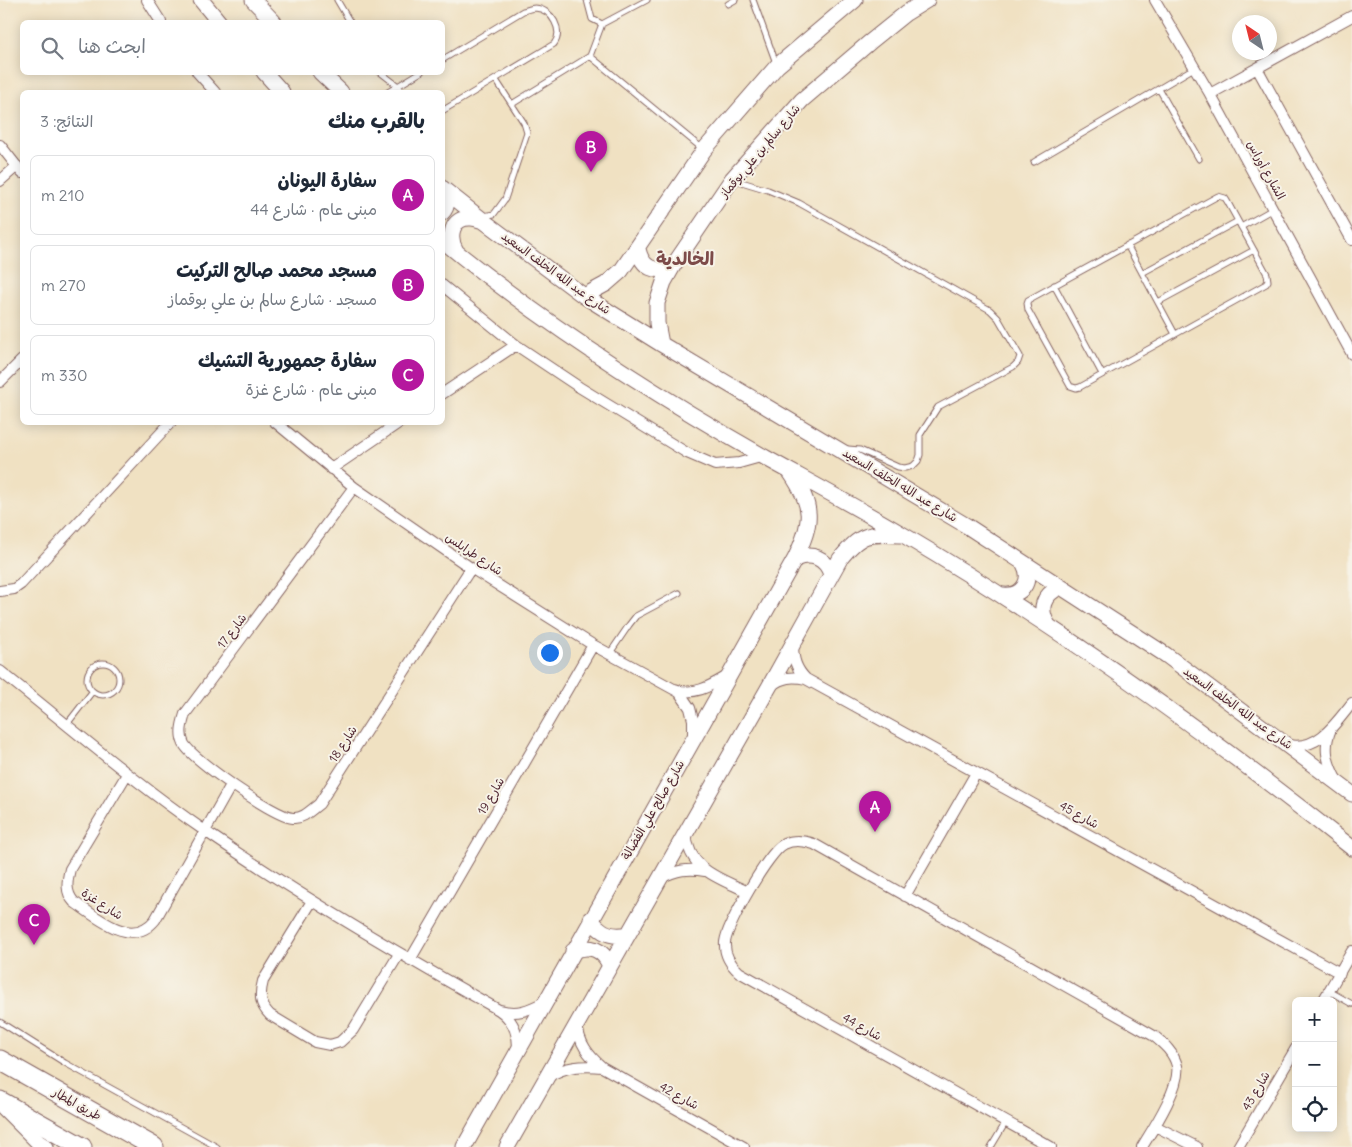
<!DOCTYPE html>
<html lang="ar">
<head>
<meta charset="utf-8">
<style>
  :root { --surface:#fff; --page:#f2f2f3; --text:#1f2937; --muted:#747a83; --line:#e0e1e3; --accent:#b5179e }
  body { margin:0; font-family:Delius,"Playpen Sans Arabic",sans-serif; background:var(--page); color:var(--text); direction:rtl }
  .controls { position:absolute; right:15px; bottom:15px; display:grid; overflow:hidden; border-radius:8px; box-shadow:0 2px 12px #0003 }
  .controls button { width:45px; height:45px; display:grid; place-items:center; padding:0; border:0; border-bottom:1px solid var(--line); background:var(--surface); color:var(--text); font:25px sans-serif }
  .compass { position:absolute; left:1232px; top:15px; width:45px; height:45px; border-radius:50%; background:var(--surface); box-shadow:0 2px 12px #0003; rotate:325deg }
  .you { position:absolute; left:549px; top:652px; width:18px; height:18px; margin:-12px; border:4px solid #fff; border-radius:50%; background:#1a73e8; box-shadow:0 0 0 8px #1a73e833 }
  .badge { display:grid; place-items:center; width:32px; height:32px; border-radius:50%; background:var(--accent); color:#fff; font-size:16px; font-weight:700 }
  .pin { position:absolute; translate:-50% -41px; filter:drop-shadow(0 1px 2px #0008) }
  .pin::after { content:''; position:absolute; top:26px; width:18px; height:15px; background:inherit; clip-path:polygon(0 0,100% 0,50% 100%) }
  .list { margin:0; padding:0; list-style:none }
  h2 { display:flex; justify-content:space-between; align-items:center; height:65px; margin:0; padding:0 20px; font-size:21px }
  h2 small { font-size:16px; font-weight:400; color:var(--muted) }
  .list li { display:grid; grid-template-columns:32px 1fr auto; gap:15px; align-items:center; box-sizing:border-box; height:80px; margin:0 10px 10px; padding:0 10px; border:1px solid var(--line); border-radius:8px }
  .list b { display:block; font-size:19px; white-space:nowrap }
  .list p { margin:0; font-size:16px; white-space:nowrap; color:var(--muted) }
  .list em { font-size:16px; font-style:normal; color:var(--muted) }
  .icon { flex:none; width:28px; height:28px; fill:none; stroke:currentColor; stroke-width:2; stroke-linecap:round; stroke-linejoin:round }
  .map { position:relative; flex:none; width:1352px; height:1147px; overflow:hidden; direction:ltr }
  .search { position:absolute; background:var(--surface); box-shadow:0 2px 12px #0003; left:20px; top:20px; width:425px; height:55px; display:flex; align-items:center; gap:12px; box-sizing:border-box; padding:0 18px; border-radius:8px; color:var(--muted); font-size:19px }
  .panel { position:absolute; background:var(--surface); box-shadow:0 2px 12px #0003; left:20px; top:90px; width:425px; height:335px; border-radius:8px; direction:rtl }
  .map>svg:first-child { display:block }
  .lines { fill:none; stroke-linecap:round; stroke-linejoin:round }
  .lane-casing { stroke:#846360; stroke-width:7 }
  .street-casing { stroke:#846360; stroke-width:12 }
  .secondary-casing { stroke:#846360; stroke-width:17 }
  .highway-casing { stroke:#846360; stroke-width:21 }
  .lane { stroke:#fff; stroke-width:5 }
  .street { stroke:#fff; stroke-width:10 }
  .secondary { stroke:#fff; stroke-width:15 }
  .highway { stroke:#fff; stroke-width:19 }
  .labels { text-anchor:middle; stroke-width:4; stroke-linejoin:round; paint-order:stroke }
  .street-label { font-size:12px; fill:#4a1f2b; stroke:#f7f3e8 }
  .district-label { font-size:18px; font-weight:bold; fill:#7d4b49; stroke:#f7f3e8 }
</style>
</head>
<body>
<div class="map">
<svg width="1352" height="1147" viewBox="0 0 1352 1147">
  <rect width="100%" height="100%" fill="#f7f3e8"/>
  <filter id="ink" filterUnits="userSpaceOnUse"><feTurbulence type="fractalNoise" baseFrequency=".02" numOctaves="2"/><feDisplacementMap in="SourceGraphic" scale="10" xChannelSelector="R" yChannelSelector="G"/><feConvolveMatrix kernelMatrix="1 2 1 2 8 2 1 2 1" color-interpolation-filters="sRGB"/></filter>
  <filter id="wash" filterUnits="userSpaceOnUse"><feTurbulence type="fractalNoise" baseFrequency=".0096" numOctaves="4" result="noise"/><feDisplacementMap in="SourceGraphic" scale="20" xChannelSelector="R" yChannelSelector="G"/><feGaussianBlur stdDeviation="1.12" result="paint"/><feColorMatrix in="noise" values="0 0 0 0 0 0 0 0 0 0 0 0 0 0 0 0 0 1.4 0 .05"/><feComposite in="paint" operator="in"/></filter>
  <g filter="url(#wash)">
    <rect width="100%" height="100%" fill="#f0e1c2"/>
  </g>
  <g filter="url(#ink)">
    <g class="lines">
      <defs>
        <path id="lane" d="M337 0 350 22
          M587 0 592 19 602 24 647 0
          M753 0 776 63
          M728 4 735 0
          M590 56 704 150
          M442 60 523 11C527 10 531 8 535 8 552 9 564 31 554 44L442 111
          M380 72 398 86 402 92
          M1159 89 1199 159
          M388 92 421 72
          M512 104 590 56 602 24
          M1034 162 1194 68
          M735 180 768 190 799 203 990 310 998 318 1020 356 1018 362 1013 367 938 407 920 435V455L918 461 913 466 905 468 898 467 860 450 848 449
          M1218 196 1225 198 1227 201 1267 274 1268 281 1266 284 1080 387 1076 388 1070 386 1028 310 1027 303 1028 300Z
          M483 216 494 214 505 199 527 133 524 123 496 80
          M1241 227 1273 209
          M1127 245 1175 334
          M1142 273 1238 221
          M1054 285 1102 374
          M1158 302 1254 250
          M610 653 629 625 636 616 679 593
          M87 679a16 16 0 1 1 32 0a16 16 0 1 1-32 0Z
          M67 724 92 692
          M1329 991 1352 1004
          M0 1022 65 1063 217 1147
          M991 1147 1006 1122"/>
        <path id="street" d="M147 0 161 22
          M1155 0 1210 94 1352 354
          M1257 68 1352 240
          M197 72 215 92
          M1210 94 1352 16
          M0 145 22 173
          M0 181 17 166
          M442 285 516 345 579 387 687 453 715 465 739 463 764 456
          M0 382 22 360
          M442 394 516 345
          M275 422 354 487 471 568 593 645 679 692 690 708 693 720V738
          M331 469 400 422
          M354 487 185 714C182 724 179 734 184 744 193 760 275 817 293 818 303 819 311 810 319 804L471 568
          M0 591 14 589 21 584 171 422
          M793 644C793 659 796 669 806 679
          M0 671C68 725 134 782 205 831 300 896 399 954 499 1010 512 1019 518 1031 518 1047
          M771 686C782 677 792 676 806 679L1340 973
          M675 689C694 697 712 685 729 675
          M1331 729C1323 747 1327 762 1336 779
          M1289 745C1318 751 1336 723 1352 703
          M127 774 70 869C67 881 65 892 74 902 97 917 131 949 155 920L231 785
          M686 834C689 871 720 878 748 892
          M661 878C676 870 688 868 705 871
          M905 896 976 773
          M312 901 263 981C259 996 260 1005 270 1015L315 1042 330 1045 340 1042 353 1030 399 954
          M410 960 593 645
          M1323 1001 1352 951
          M500 1010C517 1015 529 1010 544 1002
          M577 1024C579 1043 588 1055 602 1067L744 1147
          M548 1077C565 1066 583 1065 602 1067
          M1155 1126 1197 1147
          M1051 1147 739 972C730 964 724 955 725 942 727 925 769 851 784 844 795 839 805 841 814 844L1154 1036C1164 1044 1174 1053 1177 1066 1181 1086 1153 1129 1142 1147
          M1238 1147 1296 1048"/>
        <path id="secondary" d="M201 0 219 22
          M253 0 274 22
          M264 72 282 92
          M320 72 341 92
          M442 188 485 222 584 296 661 344 967 526 1166 655 1352 794
          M442 188C446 196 450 205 442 213
          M442 240C542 323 654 394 766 458 813 484 860 509 905 536 1062 629 1210 735 1352 848
          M638 249C642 268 655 274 673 266
          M456 251C448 237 451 217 471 218 475 218 480 220 483 221
          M584 296 606 284 621 271 704 150 777 66 855 0
          M661 344 657 323V303L664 282 673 266 732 179 802 100 870 42 906 13 927 0
          M795 559C811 552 825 557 831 574
          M1003 595C1022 597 1033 581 1024 564
          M1048 625C1038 609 1043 595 1060 587
          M591 919C600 933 612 938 628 934
          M573 951C590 944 603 949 610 966
          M3 1107 38 1142 46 1147
          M464 1147 795 559C813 521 814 507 790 472
          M507 1147 769 687 840 559C861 533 868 533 900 535"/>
        <path id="highway" d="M0 1060 154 1147
          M0 1101 82 1147"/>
      </defs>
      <use href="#lane" class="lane-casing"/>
      <use href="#street" class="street-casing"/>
      <use href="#secondary" class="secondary-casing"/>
      <use href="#highway" class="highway-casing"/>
      <use href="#lane" class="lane"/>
      <use href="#street" class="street"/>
      <use href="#secondary" class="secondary"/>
      <use href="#highway" class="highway"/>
    </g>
  </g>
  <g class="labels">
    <g class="street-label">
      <text transform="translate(760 151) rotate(-50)" y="4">شارع سالم بن علي بوقماز</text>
      <text transform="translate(1266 170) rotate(61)" y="4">الشارع أوراس</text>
      <text transform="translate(556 273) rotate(36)" y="4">شارع عبد الله الخلف السعيد</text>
      <text transform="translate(900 485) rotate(31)" y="4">شارع عبد الله الخلف السعيد</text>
      <text transform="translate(474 554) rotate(34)" y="4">شارع طرابلس</text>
      <text transform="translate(232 631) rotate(-53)" y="4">شارع 17</text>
      <text transform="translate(1238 708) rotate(36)" y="4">شارع عبد الله الخلف السعيد</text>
      <text transform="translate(343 744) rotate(-57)" y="4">شارع 18</text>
      <text transform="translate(491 796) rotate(-60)" y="4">شارع 19</text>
      <text transform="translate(653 810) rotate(-60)" y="4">شارع صالح علي الفضالة</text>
      <text transform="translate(1079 815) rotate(29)" y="4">شارع 45</text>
      <text transform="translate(102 904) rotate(33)" y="4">شارع غزة</text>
      <text transform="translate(862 1027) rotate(29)" y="4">شارع 44</text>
      <text transform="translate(1256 1091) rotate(-60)" y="4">شارع 43</text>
      <text transform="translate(679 1096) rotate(29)" y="4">شارع 42</text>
      <text transform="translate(77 1104) rotate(29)" y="4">طريق المطار</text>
    </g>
    <g class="district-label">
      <text x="685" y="265">الخالدية</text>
    </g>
  </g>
</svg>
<div class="controls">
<button>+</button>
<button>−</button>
<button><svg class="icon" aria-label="locate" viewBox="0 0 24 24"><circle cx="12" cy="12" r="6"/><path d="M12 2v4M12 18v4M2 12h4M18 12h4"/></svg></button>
</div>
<svg class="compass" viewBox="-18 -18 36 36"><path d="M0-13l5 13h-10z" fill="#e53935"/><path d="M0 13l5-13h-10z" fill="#747a83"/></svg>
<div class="you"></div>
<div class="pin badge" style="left:875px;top:832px">A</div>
<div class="pin badge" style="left:591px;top:172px">B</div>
<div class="pin badge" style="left:34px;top:945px">C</div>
<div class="search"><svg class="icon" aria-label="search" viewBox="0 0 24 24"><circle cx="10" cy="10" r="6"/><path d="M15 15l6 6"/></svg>ابحث هنا</div>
<section class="panel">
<h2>بالقرب منك<small>النتائج: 3</small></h2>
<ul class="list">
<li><span class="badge">A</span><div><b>سفارة اليونان</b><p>مبنى عام · شارع 44</p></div><em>210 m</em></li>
<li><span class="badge">B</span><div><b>مسجد محمد صالح التركيت</b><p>مسجد · شارع سالم بن علي بوقماز</p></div><em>270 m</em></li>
<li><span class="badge">C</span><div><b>سفارة جمهورية التشيك</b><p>مبنى عام · شارع غزة</p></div><em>330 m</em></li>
</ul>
</section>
</div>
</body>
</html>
